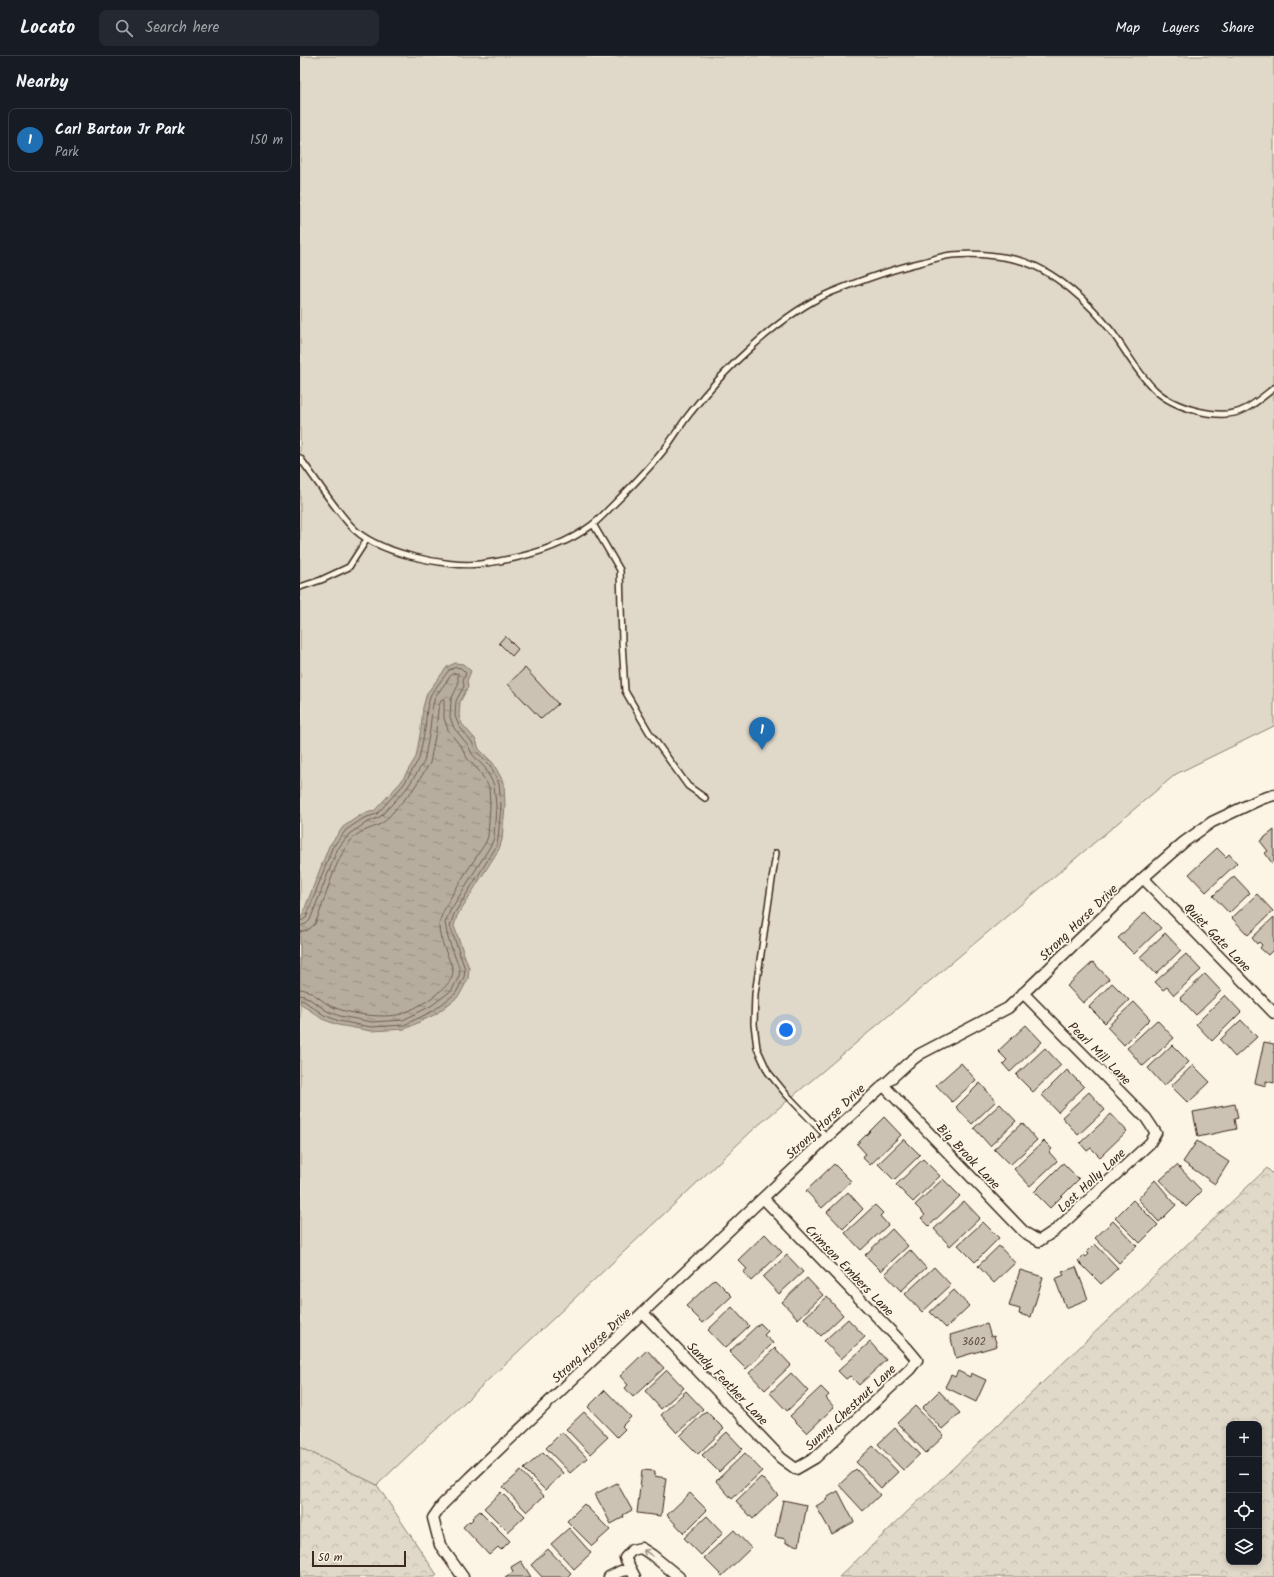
<!DOCTYPE html>
<html lang="en">
<head>
<meta charset="utf-8">
<style>
  :root { --surface:#171b24; --page:#242831; --text:#f1f3f6; --muted:#9ea1a6; --line:#363941; --accent:#1f6fb2 }
  body { margin:0; font-family:Kalam,sans-serif; background:var(--page); color:var(--text) }
  .controls { position:absolute; right:12px; bottom:12px; display:grid; overflow:hidden; border-radius:8px; box-shadow:0 2px 6px #0003 }
  .controls button { width:36px; height:36px; display:grid; place-items:center; padding:0; border:0; border-bottom:1px solid var(--line); background:var(--surface); color:var(--text); font:20px sans-serif }
  .scale { position:absolute; left:12px; bottom:10px; width:94px; box-sizing:border-box; padding-left:4px; border:2px solid #3b2a1e; border-top:0; font-size:11px; line-height:14px; white-space:nowrap; color:#3b2a1e; -webkit-text-stroke:3px #fcf5e5; paint-order:stroke }
  .you { position:absolute; left:486px; top:974px; width:14px; height:14px; margin:-10px; border:3px solid #fff; border-radius:50%; background:#1a73e8; box-shadow:0 0 0 6px #1a73e833 }
  .badge { display:grid; place-items:center; width:26px; height:26px; border-radius:50%; background:var(--accent); color:#fff; font-size:13px; font-weight:700 }
  .pin { position:absolute; translate:-50% -33px; filter:drop-shadow(0 1px 2px #0008) }
  .pin::after { content:''; position:absolute; top:21px; width:14px; height:12px; background:inherit; clip-path:polygon(0 0,100% 0,50% 100%) }
  .list { margin:0; padding:0; list-style:none }
  h2 { display:flex; justify-content:space-between; align-items:center; height:52px; margin:0; padding:0 16px; font-size:17px }
  h2 small { font-size:13px; font-weight:400; color:var(--muted) }
  .list li { display:grid; grid-template-columns:26px 1fr auto; gap:12px; align-items:center; box-sizing:border-box; height:64px; margin:0 8px 8px; padding:0 8px; border:1px solid var(--line); border-radius:8px }
  .list b { display:block; font-size:15px; white-space:nowrap }
  .list p { margin:0; font-size:13px; white-space:nowrap; color:var(--muted) }
  .list em { font-size:13px; font-style:normal; color:var(--muted) }
  .icon { flex:none; width:22px; height:22px; fill:none; stroke:currentColor; stroke-width:2; stroke-linecap:round; stroke-linejoin:round }
  .map { position:relative; flex:none; width:974px; height:1521px; overflow:hidden }
  header { display:flex; align-items:center; gap:24px; box-sizing:border-box; height:56px; padding:0 20px; background:var(--surface); border-bottom:1px solid var(--line) }
  header strong { font-size:19px }
  nav { display:flex; gap:22px; margin-inline-start:auto; font-size:14px }
  .search { width:280px; height:36px; background:var(--page); display:flex; align-items:center; gap:10px; box-sizing:border-box; padding:0 14px; border-radius:8px; color:var(--muted); font-size:15px }
  main { display:flex }
  aside { flex:1; background:var(--surface) }
  .map>svg:first-child { display:block }
  .green { fill:#e0d8c8; stroke:#8e8173 }
  .forest { fill:url(#forest-crowns); stroke:#8e8173; fill-rule:evenodd }
  .water { fill:url(#water-ripples); stroke:#85796b }
  .lines { fill:none; stroke-linecap:round; stroke-linejoin:round }
  .shore { stroke:#6d5e51; stroke-width:1 }
  .building { fill:#ccc2b3; stroke:#3b2a1e }
  .lane-casing { stroke:#3b2a1e; stroke-width:8 }
  .street-casing { stroke:#3b2a1e; stroke-width:13 }
  .lane { stroke:#fcf5e5; stroke-width:5 }
  .street { stroke:#fcf5e5; stroke-width:10 }
  .oneway { stroke:#9c9082 }
  .labels { text-anchor:middle; stroke-width:3.5; stroke-linejoin:round; paint-order:stroke }
  .number-label { font-size:11px; fill:#5f5043 }
  .street-label { font-size:13px; fill:#3b2a1e; stroke:#fcf5e5 }
</style>
</head>
<body>
<header>
<strong>Locato</strong>
<div class="search"><svg class="icon" aria-label="search" viewBox="0 0 24 24"><circle cx="10" cy="10" r="6"/><path d="M15 15l6 6"/></svg>Search here</div>
<nav><a>Map</a><a>Layers</a><a>Share</a></nav>
</header>
<main>
<aside>
<h2>Nearby<small></small></h2>
<ul class="list">
<li><span class="badge">1</span><div><b>Carl Barton Jr Park</b><p>Park</p></div><em>150 m</em></li>
</ul>
</aside>
<div class="map">
<svg width="974" height="1521" viewBox="0 0 974 1521">
  <defs>
    <pattern id="forest-crowns" width="20" height="18" patternUnits="userSpaceOnUse"><rect width="20" height="18" fill="#e0d8c8"/><path d="M2 6a3 3 0 1 1 6 0M12 15a3 3 0 1 1 6 0" fill="none" stroke="#c1baab"/></pattern>
    <pattern id="water-ripples" width="26" height="14" patternUnits="userSpaceOnUse"><rect width="26" height="14" fill="#b7ad9e"/><path d="M2 4q2-2 4 0t4 0M15 11q2-2 4 0t4 0" fill="none" stroke="#968d80"/></pattern>
  </defs>
  <rect width="100%" height="100%" fill="#fcf5e5"/>
  <filter id="ink" filterUnits="userSpaceOnUse"><feTurbulence type="fractalNoise" baseFrequency=".025" numOctaves="2"/><feDisplacementMap in="SourceGraphic" scale="8" xChannelSelector="R" yChannelSelector="G"/><feConvolveMatrix kernelMatrix="1 2 1 2 8 2 1 2 1" color-interpolation-filters="sRGB"/></filter>
  <g filter="url(#ink)">
    <path class="green" d="M0 0H974V670L876 718 455 1072 77 1429 0 1391Z"/>
    <path class="forest" d="M967 1112 974 1119V1521H539ZM929 1368H959V1506H929Z
      M0 1391 77 1429 137 1519 135 1521H0Z"/>
    <path class="water" d="M155 607 163 608 171 615 167 625 168 631 160 646 159 660 162 668 176 684 179 693 193 707 204 727 205 750 202 784 199 793 157 860 154 870 169 912 168 923 159 940 136 958 105 973 71 975 38 969 22 963 0 947V865L29 790 43 771 62 758 74 755 101 726 116 701 121 673 123 651 127 637 147 611Z"/>
    <g class="lines">
      <path class="shore" d="M0 865 3 864 6 862 32 792 46 774 64 762 77 758 104 728 119 703 125 673 127 652 131 638 149 614 156 611 161 612 166 617 163 624 164 630 156 645 155 660 159 670 172 686 176 695 190 709 199 728 201 750 198 783 196 791 154 858 150 870 165 913 164 921 156 937 133 955 104 969 71 971 39 965 24 959 4 945 0 944
        M0 870 6 868 10 864 37 794 49 778 66 767 80 761 107 732 124 706 130 674 132 653 135 641 152 618 158 617V629L151 644 150 661 154 672 168 689 172 698 185 712 194 729 196 750 194 782 191 789 150 855 145 867 148 882 160 914 159 920 152 934 131 950 103 964 72 966 40 960 27 955 5 940 0 939
        M0 876 8 874 15 868C27 841 33 805 52 783 61 773 75 773 85 765L112 735 130 707 136 675 138 654 141 644 144 642V662L148 674 162 692 167 702 180 716 189 731 190 750 188 780 186 786C176 802 139 854 139 870 139 884 149 901 153 914 153 927 142 933 134 940 125 947 112 954 101 958 84 963 45 958 29 949 20 944 12 934 0 933"/>
    </g>
    <path class="building" d="M205 580 218 593 212 600 199 587Z
      M225 612 258 648 241 663 208 628Z
      M974 774V805L972 807 965 797 968 795 960 785Z
      M917 792 926 801 929 798 937 807 906 836 889 818Z
      M934 820 950 837 929 857 913 840Z
      M957 838 973 855 948 879 932 862Z
      M845 856 861 872 834 898 818 882Z
      M974 861V893L968 899 960 892 962 889 959 886 957 888 952 882Z
      M865 877 881 894 856 918 840 901Z
      M886 898 901 914 874 939 867 931 863 934 855 926Z
      M793 906 809 923 783 947 767 930Z
      M905 918 921 935 896 959 880 942Z
      M812 927 829 944 805 967 789 951Z
      M925 939 941 956 912 985 896 968Z
      M834 946 850 963 824 989 807 971Z
      M857 964 874 982 843 1010 827 992Z
      M941 964 957 981 935 1001 920 984Z
      M726 969 742 986 710 1016 703 1008 707 1004 698 995Z
      M964 986 974 988V1027L966 1025V1030L955 1027Z
      M872 989 889 1006 864 1030 848 1012Z
      M745 992 761 1009 733 1036 716 1019Z
      M661 1007 676 1024 652 1046 636 1029Z
      M893 1009 910 1026 888 1047 871 1030Z
      M767 1014 784 1031 758 1056 742 1039Z
      M680 1027 696 1045 672 1068 656 1051Z
      M789 1036 805 1054 778 1079 762 1061Z
      M700 1048 716 1065 690 1090 674 1072Z
      M935 1048 938 1062 934 1063 936 1073 898 1081 893 1056Z
      M811 1058 827 1075 800 1101 791 1092 787 1095 780 1087Z
      M584 1061 601 1079 570 1109 562 1101 566 1098 557 1088Z
      M722 1067 737 1084 710 1109 694 1093Z
      M604 1083 620 1099 594 1124 578 1108Z
      M744 1085 752 1093 749 1096 757 1105 730 1130 714 1113Z
      M897 1085 929 1106 915 1128 883 1106Z
      M623 1103 640 1120 613 1146 596 1129Z
      M763 1107 779 1123 750 1152 734 1136Z
      M534 1108 551 1125 522 1152 506 1135Z
      M877 1109 902 1135 886 1151 860 1124Z
      M643 1123 660 1140 629 1170 621 1162 625 1159 615 1149Z
      M855 1124 876 1149 859 1166 838 1143Z
      M548 1136 563 1153 543 1173 527 1156Z
      M833 1144 858 1169 840 1187 815 1162Z
      M664 1145 680 1162 650 1190 634 1173Z
      M575 1149 583 1157 580 1160 588 1169 561 1194 545 1177Z
      M813 1165 837 1190 819 1207 795 1182Z
      M683 1166 699 1182 675 1206 658 1189Z
      M592 1173 608 1190 581 1215 565 1199Z
      M465 1178 482 1196 451 1225 443 1216 447 1213 438 1204Z
      M795 1188 818 1212 801 1228 778 1205 784 1199 786 1201 789 1198 787 1196Z
      M699 1190 715 1207 694 1227 678 1210Z
      M610 1194 626 1212 601 1235 585 1218Z
      M487 1199 503 1216 479 1238 463 1221Z
      M634 1211 651 1229 622 1256 605 1238Z
      M776 1211 788 1243 766 1252 755 1223 764 1219 762 1216Z
      M720 1214 743 1221 731 1261 719 1258 720 1253 709 1250Z
      M507 1222 523 1239 498 1263 482 1246Z
      M415 1223 432 1240 403 1267 386 1250Z
      M654 1234 669 1250 646 1272 630 1256Z
      M527 1241 543 1259 521 1280 504 1262Z
      M432 1251 449 1270 425 1292 408 1274Z
      M548 1263 565 1281 541 1303 524 1285Z
      M460 1267 468 1275 464 1279 473 1287 446 1313 429 1296Z
      M687 1268 691 1281 694 1280 697 1290 656 1302 650 1279Z
      M570 1286 586 1304 559 1329 550 1320 546 1323 538 1315Z
      M475 1292 491 1309 465 1334 449 1317Z
      M347 1294 364 1312 333 1341 325 1332 328 1329 320 1320Z
      M367 1314 384 1332 361 1353 345 1335Z
      M658 1315 670 1321 671 1317 686 1324 676 1346 645 1331 651 1319 655 1321Z
      M491 1317 508 1335 487 1355 470 1337Z
      M521 1331 529 1339 526 1342 534 1351 507 1377 490 1360Z
      M305 1334 331 1361 322 1370 325 1373 317 1381 288 1351Z
      M386 1335 403 1353 377 1377 361 1359Z
      M639 1335 660 1357 642 1373 622 1352Z
      M615 1350 644 1380 626 1397 597 1367Z
      M406 1355 424 1373 398 1398 380 1380Z
      M284 1356 308 1381 290 1398 266 1373Z
      M595 1372 620 1398 603 1414 578 1388Z
      M262 1376 287 1402 270 1417 246 1392Z
      M427 1376 443 1393 419 1416 402 1399Z
      M573 1390 598 1416 581 1432 556 1406Z
      M243 1396 263 1417 245 1434 224 1413Z
      M445 1397 462 1415 432 1443 416 1425Z
      M556 1413 580 1439 563 1455 539 1429Z
      M342 1414 355 1415 354 1420 366 1422 361 1460 337 1457Z
      M221 1415 244 1440 227 1456 203 1431Z
      M461 1421 478 1439 453 1463 436 1445Z
      M317 1427 332 1454 323 1459 324 1461 311 1468 295 1438Z
      M538 1435 554 1466 532 1478 516 1450 527 1444 526 1442Z
      M201 1436 225 1460 208 1476 184 1452Z
      M390 1437 407 1454 384 1477 367 1459Z
      M483 1444 507 1449 499 1490 486 1487V1483L475 1481Z
      M284 1448 310 1474 292 1490 267 1465Z
      M180 1455 210 1485 201 1494 198 1491 189 1499 163 1471 169 1465 170 1466 173 1463 172 1462Z
      M407 1460 423 1477 401 1499 384 1482Z
      M269 1472 291 1497 274 1513 251 1488Z
      M434 1474 451 1492 422 1520 404 1502Z
      M248 1493 271 1517 267 1521H242L231 1509Z
      M221 1505 231 1521H205L213 1516 211 1511Z"/>
    <g class="lines">
      <defs>
        <path id="lane" d="M0 402C17 425 32 449 51 470 74 496 146 512 180 508 219 503 260 493 292 469 300 463 307 455 314 448 332 430 351 411 367 390 375 379 382 367 391 356 423 314 483 256 532 236 562 224 592 213 623 206 633 203 643 200 652 199 674 197 697 199 718 204 753 213 791 248 812 276 826 295 838 318 855 334 874 352 921 366 945 353 955 348 965 339 974 332
          M293 468 320 514 322 586 325 635 349 676 388 730 405 742
          M0 531 21 524 49 511 67 483
          M476 797 455 938 454 968 457 992 468 1016 486 1038 527 1081"/>
        <path id="street" d="M843 822 974 957
          M583 1029 724 1176 739 1185 757 1173 850 1087 856 1077 846 1062 723 937
          M343 1257 481 1402 496 1413 515 1402 610 1313 617 1304 607 1292 463 1142
          M163 1521 140 1489 133 1462 142 1449 170 1421 527 1081 608 1007 620 998 708 952 843 822 884 786 912 766 961 743 974 739
          M309 1521 321 1515 330 1514
          M335 1521 325 1502 332 1494 341 1492 352 1499 379 1521"/>
      </defs>
      <use href="#lane" class="lane-casing"/>
      <use href="#street" class="street-casing"/>
      <use href="#lane" class="lane"/>
      <use href="#street" class="street"/>
    </g>
    <defs><path id="oneway-shaft" d="M-6 0H5M1.5-3L5.5 0L1.5 3" fill="none" stroke-width="1.6" stroke-linecap="round" stroke-linejoin="round"/></defs>
    <use class="oneway" href="#oneway-shaft" transform="translate(348 1497) rotate(-146)"/>
  </g>
  <g class="labels">
    <g class="number-label">
      <text x="674" y="1289">3602</text>
    </g>
    <g class="street-label">
      <text transform="translate(778 866) rotate(-44)" y="5">Strong Horse Drive</text>
      <text transform="translate(918 881) rotate(46)" y="5">Quiet Gate Lane</text>
      <text transform="translate(800 997) rotate(45)" y="5">Pearl Mill Lane</text>
      <text transform="translate(525 1065) rotate(-43)" y="5">Strong Horse Drive</text>
      <text transform="translate(669 1100) rotate(46)" y="5">Big Brook Lane</text>
      <text transform="translate(791 1124) rotate(-43)" y="5">Lost Holly Lane</text>
      <text transform="translate(550 1214) rotate(46)" y="5">Crimson Embers Lane</text>
      <text transform="translate(291 1289) rotate(-43)" y="5">Strong Horse Drive</text>
      <text transform="translate(428 1327) rotate(46)" y="5">Sandy Feather Lane</text>
      <text transform="translate(550 1351) rotate(-43)" y="5">Sunny Chestnut Lane</text>
    </g>
  </g>
</svg>
<div class="controls">
<button>+</button>
<button>−</button>
<button><svg class="icon" aria-label="locate" viewBox="0 0 24 24"><circle cx="12" cy="12" r="6"/><path d="M12 2v4M12 18v4M2 12h4M18 12h4"/></svg></button>
<button><svg class="icon" aria-label="layers" viewBox="0 0 24 24"><path d="M12 4l9 5-9 5-9-5zM3 14l9 5 9-5"/></svg></button>
</div>
<div class="scale">50 m</div>
<div class="you"></div>
<div class="pin badge" style="left:462px;top:694px">1</div>
</div>
</main>
</body>
</html>
